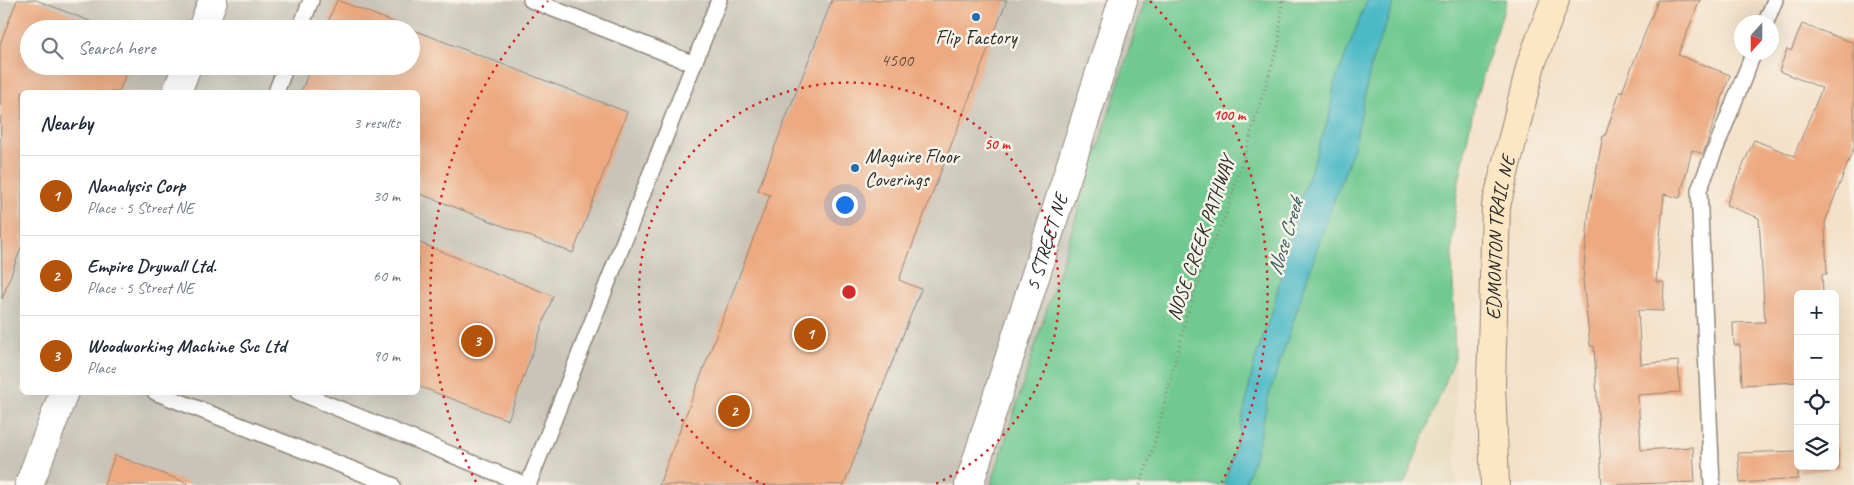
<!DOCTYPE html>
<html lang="en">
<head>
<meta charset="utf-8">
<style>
  :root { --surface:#fff; --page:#f6f6f7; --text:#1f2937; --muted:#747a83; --line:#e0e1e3; --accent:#b45309 }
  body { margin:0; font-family:Caveat,sans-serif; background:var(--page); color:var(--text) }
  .controls { position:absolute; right:15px; bottom:15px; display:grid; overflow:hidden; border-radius:8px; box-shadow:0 5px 20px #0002 }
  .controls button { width:45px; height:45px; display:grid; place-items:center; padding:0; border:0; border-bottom:1px solid var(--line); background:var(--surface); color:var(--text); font:25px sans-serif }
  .compass { position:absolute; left:1734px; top:15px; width:45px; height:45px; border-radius:50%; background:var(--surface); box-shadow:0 5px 20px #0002; rotate:201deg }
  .you { position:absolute; left:844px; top:204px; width:18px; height:18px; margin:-12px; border:4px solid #fff; border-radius:50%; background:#1a73e8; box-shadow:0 0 0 8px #1a73e833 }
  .badge { display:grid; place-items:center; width:32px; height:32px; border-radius:50%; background:var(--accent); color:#fff; font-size:16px; font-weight:700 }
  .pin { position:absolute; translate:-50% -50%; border:2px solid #fff; box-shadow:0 1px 5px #0006 }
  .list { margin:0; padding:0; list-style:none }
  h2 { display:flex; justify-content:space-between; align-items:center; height:65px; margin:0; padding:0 20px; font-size:21px }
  h2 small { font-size:16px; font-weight:400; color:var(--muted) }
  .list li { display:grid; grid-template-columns:32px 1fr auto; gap:15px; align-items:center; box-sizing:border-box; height:80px; padding:0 20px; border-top:1px solid var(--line) }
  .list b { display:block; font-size:19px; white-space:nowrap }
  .list p { margin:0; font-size:16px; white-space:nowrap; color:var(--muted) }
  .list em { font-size:16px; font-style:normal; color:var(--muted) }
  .icon { flex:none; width:28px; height:28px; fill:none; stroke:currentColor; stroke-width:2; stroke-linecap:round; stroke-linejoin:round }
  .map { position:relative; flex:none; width:1854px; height:485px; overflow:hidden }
  .search { position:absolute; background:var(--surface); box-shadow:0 5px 20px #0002; left:20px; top:20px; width:400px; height:55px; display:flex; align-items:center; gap:12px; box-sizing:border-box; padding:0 18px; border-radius:28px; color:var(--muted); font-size:19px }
  .panel { position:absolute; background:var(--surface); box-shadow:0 5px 20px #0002; left:20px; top:90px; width:400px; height:305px; border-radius:8px }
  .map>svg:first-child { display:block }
  .built { fill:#e6daba }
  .industrial { fill:#c8c4b8; fill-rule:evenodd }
  .green { fill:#6fc990; stroke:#4d7a5e }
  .water { fill:#4bb9c6; stroke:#3b7278 }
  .building { fill:#edaa81 }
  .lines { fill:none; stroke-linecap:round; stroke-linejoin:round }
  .lane-casing { stroke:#90867a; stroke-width:18 }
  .street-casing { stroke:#90867a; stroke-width:30 }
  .secondary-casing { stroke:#90867a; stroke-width:30 }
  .path { stroke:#90867a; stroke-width:3; stroke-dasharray:1 4; stroke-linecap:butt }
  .lane { stroke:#fff; stroke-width:15 }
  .street { stroke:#fff; stroke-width:28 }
  .secondary { stroke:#fce6c4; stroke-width:28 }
  .ring { fill:none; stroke:#d62828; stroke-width:2.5; stroke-dasharray:2.5 5 }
  .poi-dot { fill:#1f6fb2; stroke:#f7f3e8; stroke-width:2 }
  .labels { text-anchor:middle; stroke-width:5; stroke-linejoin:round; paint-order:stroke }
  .number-label { font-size:18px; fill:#5c4b40 }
  .poi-label { font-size:20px; fill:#2b2b2b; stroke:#f7f3e8 }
  .street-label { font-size:20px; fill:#2b2b2b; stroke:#f7f3e8 }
  .water-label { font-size:21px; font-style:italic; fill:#365d61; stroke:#f7f3e8 }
  .centre { fill:#d62828; stroke:#f7f3e8; stroke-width:2.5 }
  .ring-label { font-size:15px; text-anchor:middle; font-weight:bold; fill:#d62828; stroke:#f7f3e8; stroke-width:5; stroke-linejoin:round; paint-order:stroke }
</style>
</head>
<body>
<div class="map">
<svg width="1854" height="485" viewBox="0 0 1854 485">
  <rect width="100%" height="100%" fill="#f7f3e8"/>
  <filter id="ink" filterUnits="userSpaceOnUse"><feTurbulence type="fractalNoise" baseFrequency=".02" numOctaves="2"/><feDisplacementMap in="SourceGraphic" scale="10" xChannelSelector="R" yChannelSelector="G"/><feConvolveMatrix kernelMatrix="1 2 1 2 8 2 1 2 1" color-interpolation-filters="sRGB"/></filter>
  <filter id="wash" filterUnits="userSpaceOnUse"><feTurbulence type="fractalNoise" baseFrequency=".0096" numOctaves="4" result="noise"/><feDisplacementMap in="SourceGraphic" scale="20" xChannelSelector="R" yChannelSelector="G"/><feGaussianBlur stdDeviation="1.12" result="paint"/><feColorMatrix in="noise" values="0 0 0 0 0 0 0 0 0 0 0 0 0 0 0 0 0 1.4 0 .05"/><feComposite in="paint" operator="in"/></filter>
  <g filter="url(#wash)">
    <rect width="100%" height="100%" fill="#f4e1c9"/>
    <path class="built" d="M1455 358 1456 485H1404Z"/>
    <path class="industrial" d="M0 0H1145L991 485H0ZM29 29H411V66H29ZM22 92H418V392H22Z"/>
    <path class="green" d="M1145 0H1507L1475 101 1457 192 1452 249 1455 358 1404 485H991Z"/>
    <path class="water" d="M1367 0H1395L1372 61 1354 147 1322 233 1268 399 1258 445 1245 485H1224L1239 434 1255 359 1273 309 1294 219 1329 117 1334 85Z"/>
    <g id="blocks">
      <path class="building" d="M17 0H36L110 29H29V66H129L119 92H22V245L2 299 0 44Z
        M337 0 411 29H325Z
        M832 0H1007L899 280 921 289 844 485H659L770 195 758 190Z
        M1658 0H1700L1678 55 1730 75 1703 154 1692 150 1680 198 1664 194 1656 282H1664L1663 311 1638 310 1641 364 1678 361 1680 392 1638 395 1641 450 1693 447 1695 482 1602 485 1594 346H1590L1583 280 1589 209 1603 136H1605L1620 91 1622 92Z
        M1802 24 1854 43V147L1825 222 1827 274H1822L1823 294H1798V382L1742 385 1740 345H1734L1733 323 1765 322 1759 218 1726 205 1754 140 1794 156 1822 88 1779 71 1787 49 1791 51Z
        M411 29 627 112 573 253 418 193V92H301L311 66H411Z
        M418 242 553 296 508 420 418 386Z
        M1835 401 1839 469 1799 472V466H1835Z
        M1798 451V479L1740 483 1738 453Z
        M115 455 187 483V485H104Z"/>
    </g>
  </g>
  <g filter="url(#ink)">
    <use href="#blocks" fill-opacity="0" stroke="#90867a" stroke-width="1"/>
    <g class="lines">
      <defs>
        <path id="lane" d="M531 0 694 64
          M1766 22 1775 0
          M300 29 311 0
          M276 92 286 66
          M155 392 392 485
          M298 392 526 485
          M528 485 719 0
          M1712 485 1699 190 1754 52"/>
        <g id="street">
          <path d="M202 29 213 0"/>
          <path d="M177 92 187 66"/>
          <path d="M29 485 64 392"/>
          <path id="s1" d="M969 485 1123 0"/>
        </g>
        <g id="secondary">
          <path id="s2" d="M1495 485 1491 384 1496 206 1531 64 1555 0"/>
        </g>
      </defs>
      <use href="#lane" class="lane-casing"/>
      <use href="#street" class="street-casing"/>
      <use href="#secondary" class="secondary-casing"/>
      <path class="path" d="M1140 485 1153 448 1187 315 1207 257 1225 217 1279 43 1282 0"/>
      <use href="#lane" class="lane"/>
      <use href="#street" class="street"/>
      <use href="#secondary" class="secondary"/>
    </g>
  </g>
  <g class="ring">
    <path d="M765 485A210 210 0 1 1 933 485"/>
    <path d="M476 482A419 419 0 0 1 548 1M1150 1A419 419 0 0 1 1222 482"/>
  </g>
  <g class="poi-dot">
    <circle cx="976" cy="17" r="5"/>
    <circle cx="855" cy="168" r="5"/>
  </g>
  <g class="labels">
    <g class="number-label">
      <text x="897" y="66">4500</text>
    </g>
    <g class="poi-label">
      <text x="976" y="44">Flip Factory</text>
      <text x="865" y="163" text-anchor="start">Maguire Floor<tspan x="865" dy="23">Coverings</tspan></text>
    </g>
    <g class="street-label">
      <text transform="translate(1200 238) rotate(-71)" y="7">NOSE CREEK PATHWAY</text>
      <text dy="7" stroke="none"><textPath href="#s2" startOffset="248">EDMONTON TRAIL NE</textPath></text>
      <text dy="7" stroke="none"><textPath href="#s1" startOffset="255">5 STREET NE</textPath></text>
    </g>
    <g class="water-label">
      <text transform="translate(1285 237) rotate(-73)" y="7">Nose Creek</text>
    </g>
  </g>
  <circle cx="849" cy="292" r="8" class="centre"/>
  <g class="ring-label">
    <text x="1229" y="120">100 m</text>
    <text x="997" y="149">50 m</text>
  </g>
</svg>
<div class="controls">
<button>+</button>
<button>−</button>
<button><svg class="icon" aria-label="locate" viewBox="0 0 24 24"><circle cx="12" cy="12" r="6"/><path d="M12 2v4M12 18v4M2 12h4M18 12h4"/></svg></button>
<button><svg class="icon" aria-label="layers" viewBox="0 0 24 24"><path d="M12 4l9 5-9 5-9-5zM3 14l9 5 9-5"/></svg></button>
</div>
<svg class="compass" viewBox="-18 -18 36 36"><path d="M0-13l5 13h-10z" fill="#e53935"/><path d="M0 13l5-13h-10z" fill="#747a83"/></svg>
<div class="you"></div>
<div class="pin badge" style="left:810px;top:334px">1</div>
<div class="pin badge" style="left:734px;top:411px">2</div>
<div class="pin badge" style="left:477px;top:341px">3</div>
<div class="search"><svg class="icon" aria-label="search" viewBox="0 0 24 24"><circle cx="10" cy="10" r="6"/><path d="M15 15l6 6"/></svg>Search here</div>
<section class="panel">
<h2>Nearby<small>3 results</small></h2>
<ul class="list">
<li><span class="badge">1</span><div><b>Nanalysis Corp</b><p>Place · 5 Street NE</p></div><em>30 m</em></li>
<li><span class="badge">2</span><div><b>Empire Drywall Ltd.</b><p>Place · 5 Street NE</p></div><em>60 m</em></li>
<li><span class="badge">3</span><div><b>Woodworking Machine Svc Ltd</b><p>Place</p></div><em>90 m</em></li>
</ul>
</section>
</div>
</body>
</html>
